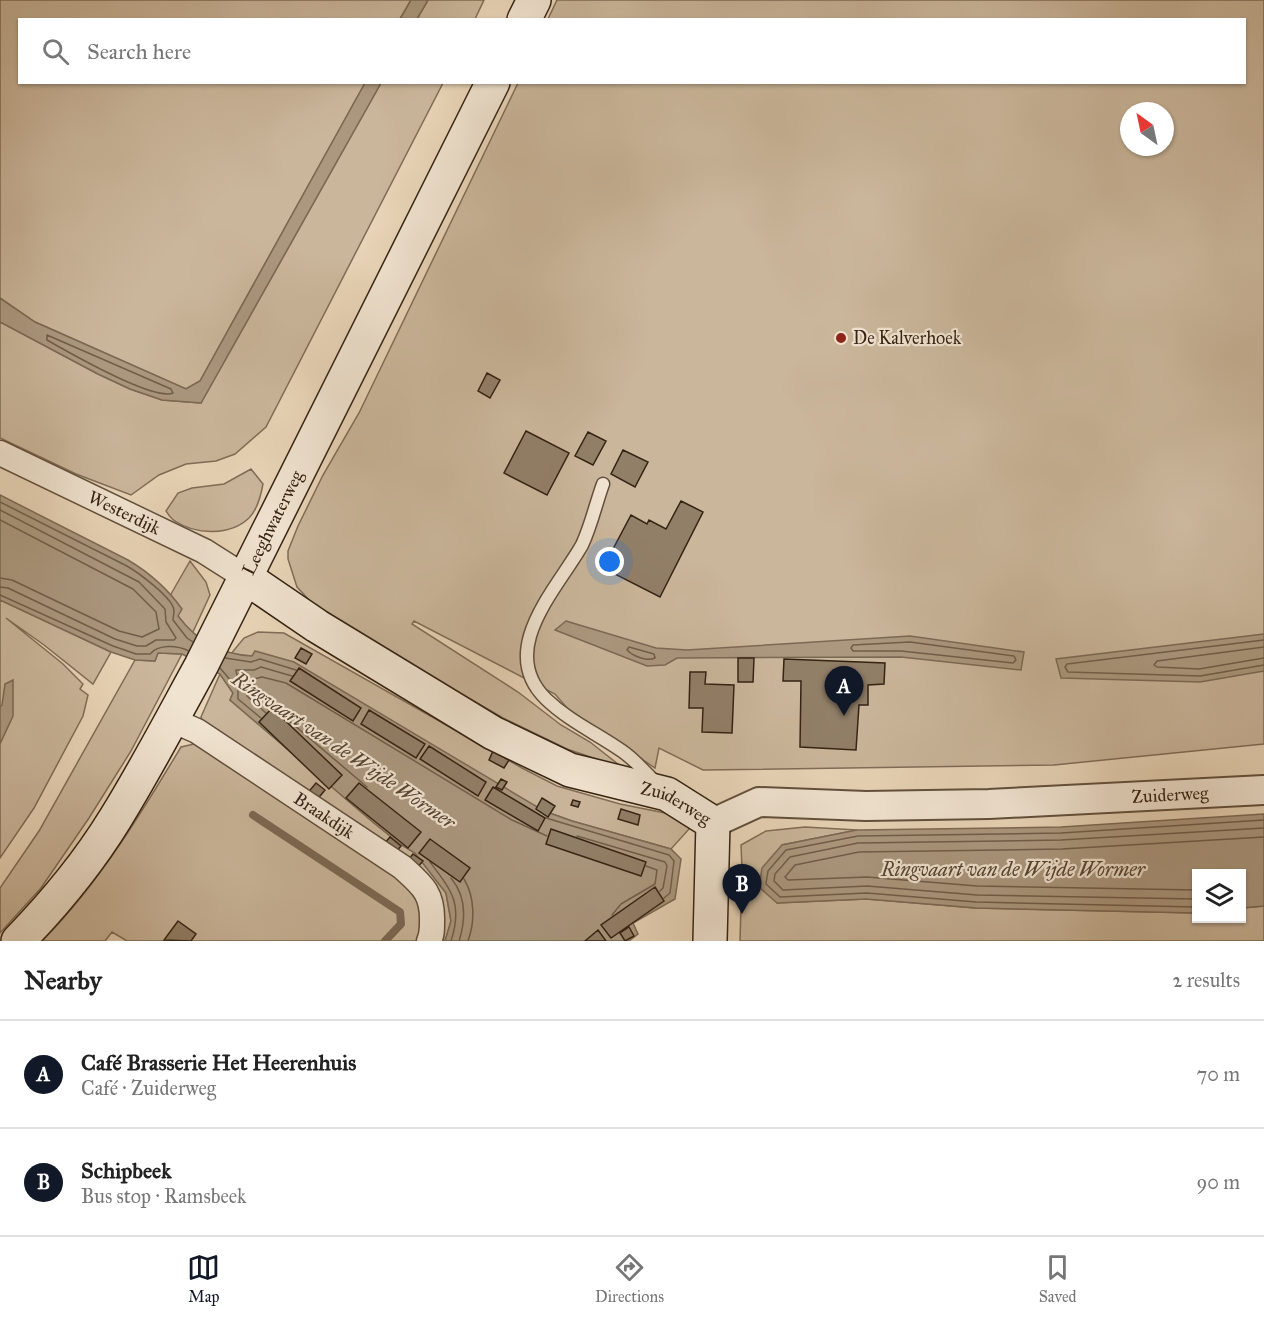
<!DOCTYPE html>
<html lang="en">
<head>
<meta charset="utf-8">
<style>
  :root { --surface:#fff; --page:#f2f2f2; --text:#222; --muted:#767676; --line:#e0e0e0; --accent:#111827 }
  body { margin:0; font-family:"IM FELL Great Primer",serif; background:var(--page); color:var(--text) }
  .controls { position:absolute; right:18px; bottom:18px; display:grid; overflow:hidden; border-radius:0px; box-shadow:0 2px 4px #0004 }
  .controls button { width:54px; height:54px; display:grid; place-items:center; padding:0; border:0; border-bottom:2px solid var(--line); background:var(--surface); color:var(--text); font:30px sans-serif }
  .compass { position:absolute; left:1120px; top:102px; width:54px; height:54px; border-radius:50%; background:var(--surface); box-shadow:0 2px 4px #0004; rotate:327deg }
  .you { position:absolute; left:610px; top:562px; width:21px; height:21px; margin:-15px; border:4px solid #fff; border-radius:50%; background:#1a73e8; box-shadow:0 0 0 9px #1a73e833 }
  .badge { display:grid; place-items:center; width:39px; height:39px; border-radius:50%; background:var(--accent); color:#fff; font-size:20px; font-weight:700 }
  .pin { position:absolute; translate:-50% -50px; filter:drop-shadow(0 2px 3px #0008) }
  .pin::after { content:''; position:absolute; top:32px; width:21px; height:18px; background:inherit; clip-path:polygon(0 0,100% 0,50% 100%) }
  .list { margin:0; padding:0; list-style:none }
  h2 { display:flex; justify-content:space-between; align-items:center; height:78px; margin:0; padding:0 24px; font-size:26px }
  h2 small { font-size:20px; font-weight:400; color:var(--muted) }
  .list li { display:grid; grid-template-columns:39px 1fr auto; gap:18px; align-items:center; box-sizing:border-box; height:108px; padding:0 24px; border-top:2px solid var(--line) }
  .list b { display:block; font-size:22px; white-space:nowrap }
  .list p { margin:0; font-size:20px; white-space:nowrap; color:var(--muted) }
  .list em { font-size:20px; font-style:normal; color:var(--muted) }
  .icon { flex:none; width:33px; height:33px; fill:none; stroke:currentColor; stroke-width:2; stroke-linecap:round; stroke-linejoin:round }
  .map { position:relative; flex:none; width:1264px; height:941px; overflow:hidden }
  .search { position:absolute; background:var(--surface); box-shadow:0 2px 4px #0004; left:18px; right:18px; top:18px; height:66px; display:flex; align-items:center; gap:15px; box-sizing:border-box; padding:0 21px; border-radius:0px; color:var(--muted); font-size:22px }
  .sheet { height:294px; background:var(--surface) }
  nav { display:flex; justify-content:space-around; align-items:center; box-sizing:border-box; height:84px; border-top:2px solid var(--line); background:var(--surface); font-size:16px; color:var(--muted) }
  nav a { display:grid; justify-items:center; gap:3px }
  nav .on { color:var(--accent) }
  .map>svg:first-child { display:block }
  .green { fill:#cab69b; stroke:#806c57; stroke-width:1.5; fill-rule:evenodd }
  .water { fill:#ab987f; stroke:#7c6954; stroke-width:1.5 }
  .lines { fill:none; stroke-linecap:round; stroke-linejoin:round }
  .shore { stroke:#705e49; stroke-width:1.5 }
  .stream { stroke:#7c6954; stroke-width:8 }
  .building { fill:#927f68; stroke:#352313; stroke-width:1.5 }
  .service-casing { stroke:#624f3c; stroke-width:15 }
  .minor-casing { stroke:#624f3c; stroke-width:27 }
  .tertiary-casing { stroke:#624f3c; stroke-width:32 }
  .secondary-casing { stroke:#352313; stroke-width:36 }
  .service { stroke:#f0e3d0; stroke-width:12 }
  .minor { stroke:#f0e3d0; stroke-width:24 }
  .tertiary { stroke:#f0e3d0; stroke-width:28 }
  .secondary { stroke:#f0e3d0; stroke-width:33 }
  .poi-dot { fill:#8f2418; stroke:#f0e3d0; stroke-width:2 }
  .labels { text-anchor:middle; stroke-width:4.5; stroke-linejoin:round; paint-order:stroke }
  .poi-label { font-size:18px; fill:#352313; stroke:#f0e3d0; text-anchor:start }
  .street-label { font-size:18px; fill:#352313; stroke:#f0e3d0 }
  .water-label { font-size:20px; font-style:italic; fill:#584633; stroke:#f0e3d0 }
</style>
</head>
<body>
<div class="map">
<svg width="1264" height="941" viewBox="0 0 1264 941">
  <rect width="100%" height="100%" fill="#e8d4b7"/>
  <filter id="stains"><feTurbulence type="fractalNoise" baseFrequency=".00333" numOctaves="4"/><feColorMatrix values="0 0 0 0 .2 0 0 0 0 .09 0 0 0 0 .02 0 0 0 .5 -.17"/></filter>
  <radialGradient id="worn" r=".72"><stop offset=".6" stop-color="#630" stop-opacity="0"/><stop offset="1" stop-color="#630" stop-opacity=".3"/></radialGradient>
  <path class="green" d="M0 0H411L400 19 20 20V82L365 83 200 381 186 389 35 322 0 298Z
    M428 0H484L475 19H417Z
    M557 0H1264V744L1054 765 703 770 659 748 655 768 568 709 555 694 414 621 412 624 518 692 561 725 590 742 623 768 567 749 503 718 369 641 312 603 297 587 288 559V551L298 526 323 475 359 413 518 83 1244 82V20L548 19ZM1129 111H1165V147H1129Z
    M381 83H443L266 427 235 454 216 461 186 464 159 475 131 495 76 474 0 438V322L98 374 130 389 162 400 201 403Z
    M251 469 263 484C261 495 257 510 249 518 230 536 196 535 175 521 171 519 168 514 166 511L178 493 192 488 224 484Z
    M190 561 206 582 210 595 192 634 178 616 171 594Z
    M0 600 111 652 93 684 44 645 6 618 63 664 83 684 80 689 88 695 83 716 34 808 0 858Z
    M258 632 284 633 522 768 557 786 620 804 670 814 690 828 671 849 572 821 544 811 252 656 230 655 244 638Z
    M158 653 182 654 131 751 89 818 41 888 0 933V888L39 831 135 660 155 661Z
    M220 674 233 693 230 700 374 823 400 844 415 853 446 893 451 921 445 941H437L438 903 204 724 201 717Z
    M194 744 208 750 405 879 425 913 420 941H127L112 932 105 941H42C98 885 140 815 181 747Z
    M805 827 857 830 782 845 777 903 866 899 976 908 1196 913V918H1242V908L1264 906V941H740L742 869 741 845 766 831Z"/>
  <path class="water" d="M411 0H428L417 19H400Z
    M365 83H381L201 403 162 400 130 389 98 374 0 322V298L35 322 186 389 200 381Z
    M0 495 128 560C150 573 167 588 182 609L178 616C198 642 220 654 252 656L255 651 294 662 544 811 572 821 671 849 681 859 675 899 633 923 638 934 629 941H445L451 921 446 893 415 853 400 844 374 823 230 700 233 693 220 674 182 654 158 653 155 661 135 660 111 652 0 600Z
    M566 621 656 648 687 650 910 636 1024 652 1021 670 901 657 677 658 665 665 647 666 555 630Z
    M1264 634V671L1200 682 1061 678 1056 659Z
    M13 680V716L0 744V707L2 705 5 684Z
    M1264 814V906L1242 908V874H1196V913L976 908 866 899 777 903 759 887 762 868 782 845 857 830 1061 827Z"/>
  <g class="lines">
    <path class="shore" d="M47 335 171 389 173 393C153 401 68 352 47 340Z
      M0 502 125 565C136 571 174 598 174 611 174 614 173 617 173 620L187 638 193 642
      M0 510 139 582 165 609 166 622 176 638 174 640H156L146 646H137L115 639 8 588 0 587
      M0 520 133 589 156 612 159 629 142 637 119 631 12 580 0 578
      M0 595 113 646 136 654H150C158 644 177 645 189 651
      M1264 640 1067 664 1065 667 1068 672 1200 676 1264 665
      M910 642 1014 656 1016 660 1013 663 901 651H853L851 648 853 645Z
      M629 647 654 654 655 658C647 662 633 656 627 650Z
      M1264 647 1157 661 1154 665 1157 667 1199 669 1264 658
      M225 658 251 662 260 659 296 670
      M220 668 238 689V699L261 718
      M272 707 256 692 253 682 254 679 262 677 286 683 512 820 547 836
      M274 708 367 787
      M266 713 247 696C246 686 236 679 236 670H254L261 667 292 676
      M546 818 669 855 674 861 670 893 664 898
      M577 836 665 862 667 866 663 888 660 891
      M430 862C452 891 463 904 451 941
      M451 878C466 896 466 919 459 941
      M464 879C475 897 475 922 468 941
      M1196 890 977 886 867 877 788 880 785 877 795 865 859 852 1062 849 1264 837
      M1196 899 977 895 867 886 783 890 774 881 775 874 790 857 858 843 1061 840 1264 828
      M1196 907 976 902 867 893 780 897 766 884 768 871 786 850 858 836 1061 833 1264 820
      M612 915 621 904 655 884 657 870 646 866"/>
    <path class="stream" d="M253 815 400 912 401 924 385 941"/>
  </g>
  <path class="building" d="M487 373 500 380 490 398 478 391Z
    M526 431 569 453 547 495 504 473Z
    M588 432 606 441 593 465 575 456Z
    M623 450 648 462 635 487 611 474Z
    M681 501 703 512 660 597 603 568 631 515 647 524 649 520 666 529Z
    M301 648 312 654 306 664 295 658Z
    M738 658H754L753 682H738Z
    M784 659 885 663 884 684 868 685V705H859L856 750 800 747 801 681H783Z
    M299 668 361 708 353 721 290 681Z
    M690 672H706L705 684 734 685 732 733 702 732 703 708H689Z
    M272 708 342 775 329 789 259 722Z
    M369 710 425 744 416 758 361 724Z
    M429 746 486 782 478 796 420 759Z
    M493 751 509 760 504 768 489 760Z
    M501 779 507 782 502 790 496 787Z
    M316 783 325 790 315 802 306 795Z
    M359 783 421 832 408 848 346 798Z
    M493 787 545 818 538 831 485 800Z
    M542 798 555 806 548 817 536 809Z
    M573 800 580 802 578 807 571 805Z
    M621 809 640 815 638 825 618 819Z
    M551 829 646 862 641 876 546 844Z
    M390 837 401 846 395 853 384 844Z
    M430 839 470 868 460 882 419 853Z
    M413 854 423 861 417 868 408 860Z
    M655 887 664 901 611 938 601 925Z
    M178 921 196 934 191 941 164 940Z
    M629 927 634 936 625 941 620 933Z
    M598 930 606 941H585Z"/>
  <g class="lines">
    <defs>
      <path id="service" d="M603 484C596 503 591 526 582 545 557 589 496 650 546 699 569 721 596 733 622 751 634 759 645 772 655 782"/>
      <g id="minor">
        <path id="s1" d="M0 453 204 551 245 577"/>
        <path id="s2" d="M172 720 197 731 402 867C422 885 433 893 432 922 432 930 432 935 429 941"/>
      </g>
      <g id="tertiary">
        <path id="s3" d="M713 823 759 802 866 806 989 804 1264 790"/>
      </g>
      <g id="secondary">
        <path d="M524 20 534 0"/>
        <path id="s4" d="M245 577 317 626 493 733 570 770 667 794 713 823 710 941"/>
        <path id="s5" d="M18 941C54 904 88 863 115 819 146 769 173 717 201 666L493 82"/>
      </g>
    </defs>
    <use href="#service" class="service-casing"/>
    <use href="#minor" class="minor-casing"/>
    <use href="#tertiary" class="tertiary-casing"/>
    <use href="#secondary" class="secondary-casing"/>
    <use href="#service" class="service"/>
    <use href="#minor" class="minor"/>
    <use href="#tertiary" class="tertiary"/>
    <use href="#secondary" class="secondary"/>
  </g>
  <circle class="poi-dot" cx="841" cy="338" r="6"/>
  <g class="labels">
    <g class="poi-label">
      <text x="853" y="344">De Kalverhoek</text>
    </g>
    <g class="street-label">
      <text dy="6" stroke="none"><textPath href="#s1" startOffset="138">Westerdijk</textPath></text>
      <text dy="6" stroke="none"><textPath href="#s5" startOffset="492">Leeghwaterweg</textPath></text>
      <text dy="6" stroke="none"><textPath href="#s3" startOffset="462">Zuiderweg</textPath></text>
      <text dy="6" stroke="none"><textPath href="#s4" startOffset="490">Zuiderweg</textPath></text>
      <text dy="6" stroke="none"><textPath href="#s2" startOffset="180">Braakdijk</textPath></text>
    </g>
    <g class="water-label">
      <text transform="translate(344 750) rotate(34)" y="7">Ringvaart van de Wijde Wormer</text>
      <text x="1013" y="876">Ringvaart van de Wijde Wormer</text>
    </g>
  </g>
  <rect width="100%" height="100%" filter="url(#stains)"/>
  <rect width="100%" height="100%" fill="url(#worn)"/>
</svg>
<div class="controls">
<button><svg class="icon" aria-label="layers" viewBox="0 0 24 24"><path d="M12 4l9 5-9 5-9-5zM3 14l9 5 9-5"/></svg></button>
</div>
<svg class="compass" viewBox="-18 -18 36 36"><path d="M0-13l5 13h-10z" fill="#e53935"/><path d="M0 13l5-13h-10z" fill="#767676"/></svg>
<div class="you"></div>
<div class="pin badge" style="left:844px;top:716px">A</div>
<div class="pin badge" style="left:742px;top:914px">B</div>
<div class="search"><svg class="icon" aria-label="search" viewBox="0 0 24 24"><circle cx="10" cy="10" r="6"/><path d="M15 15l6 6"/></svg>Search here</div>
</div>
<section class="sheet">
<h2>Nearby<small>2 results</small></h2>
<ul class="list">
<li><span class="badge">A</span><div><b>Café Brasserie Het Heerenhuis</b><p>Café · Zuiderweg</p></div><em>70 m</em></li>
<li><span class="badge">B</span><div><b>Schipbeek</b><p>Bus stop · Ramsbeek</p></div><em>90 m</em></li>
</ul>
</section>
<nav>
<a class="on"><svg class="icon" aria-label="map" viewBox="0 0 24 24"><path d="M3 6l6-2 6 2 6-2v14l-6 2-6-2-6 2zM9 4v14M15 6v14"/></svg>Map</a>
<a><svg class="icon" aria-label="directions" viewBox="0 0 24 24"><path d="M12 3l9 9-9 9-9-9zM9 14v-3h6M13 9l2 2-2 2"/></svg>Directions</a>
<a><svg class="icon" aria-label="saved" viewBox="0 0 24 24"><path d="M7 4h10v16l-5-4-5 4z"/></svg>Saved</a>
</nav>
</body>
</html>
